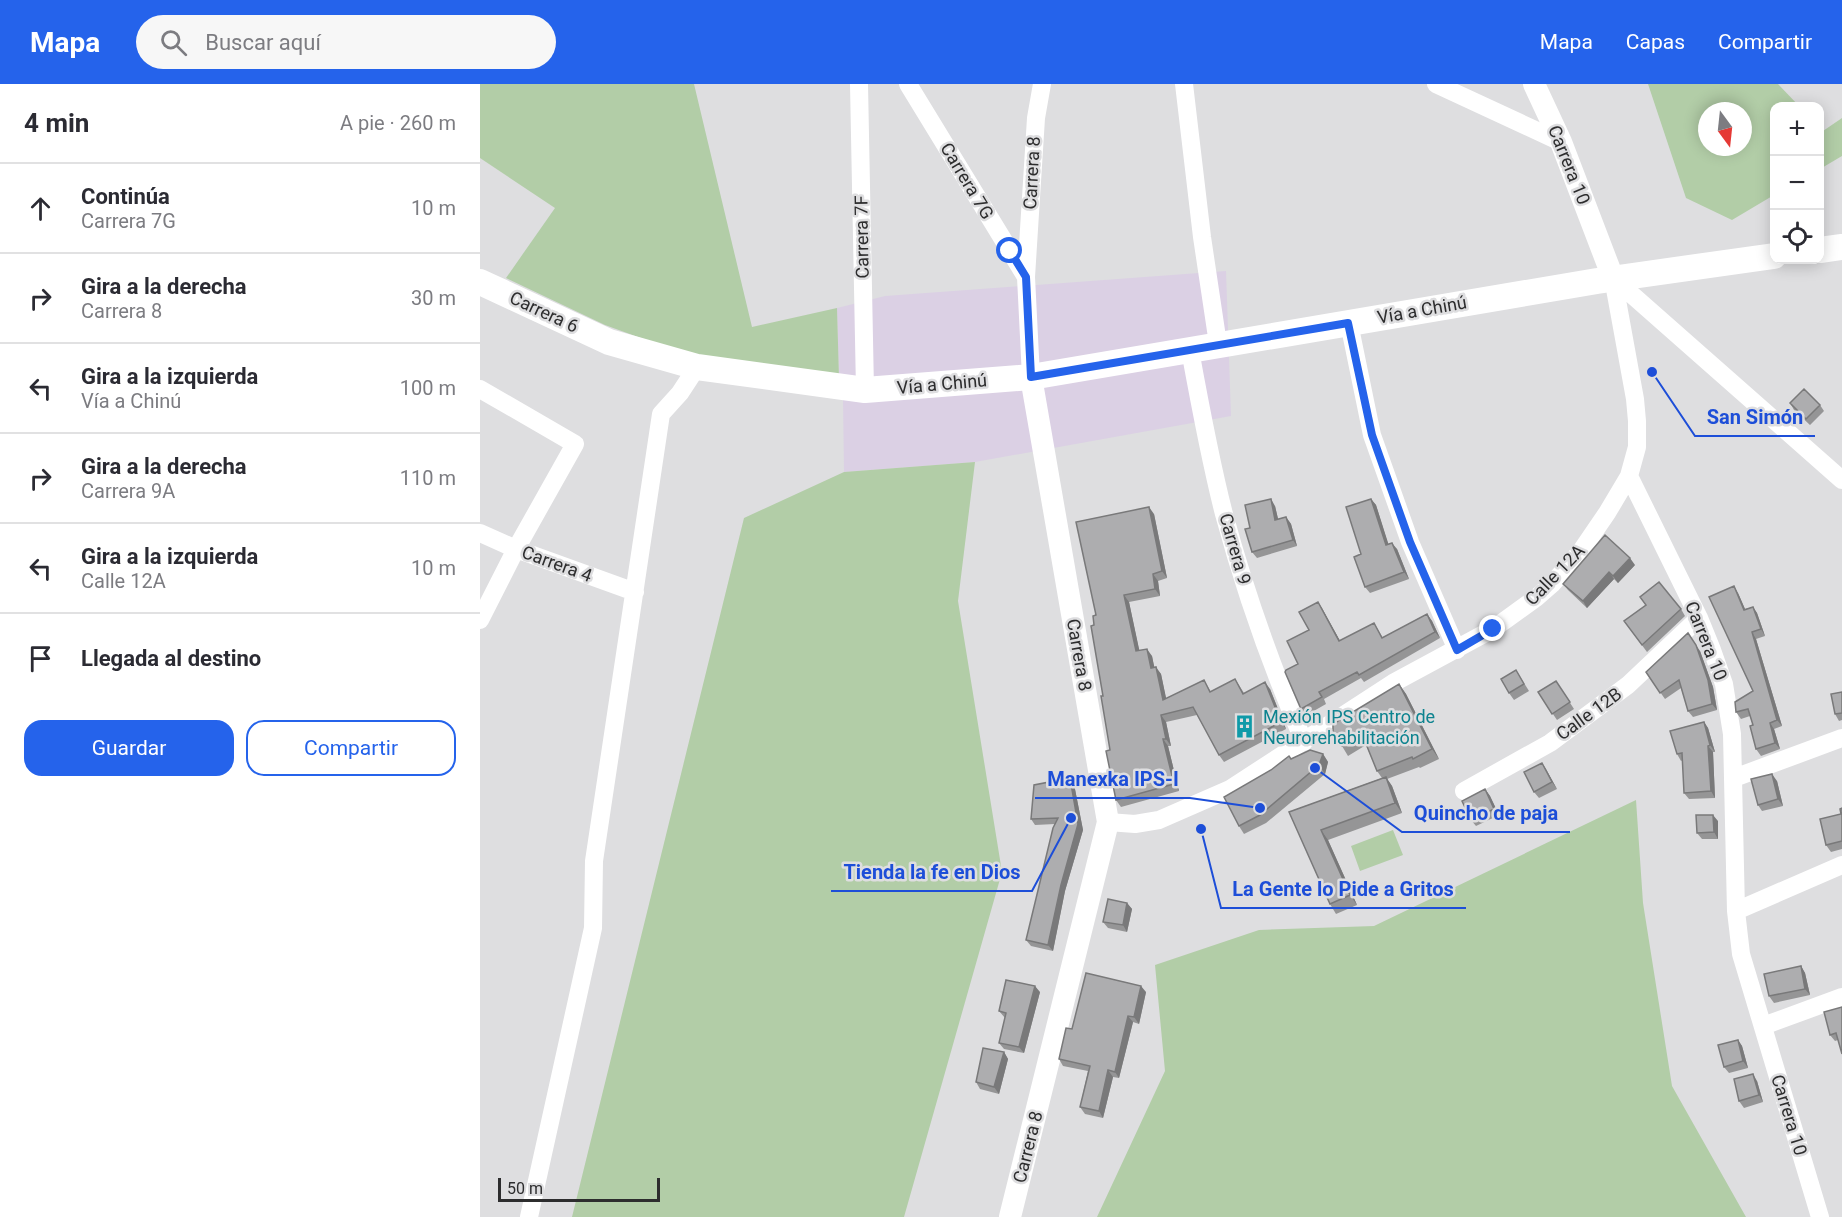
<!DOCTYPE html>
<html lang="es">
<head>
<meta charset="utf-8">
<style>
  :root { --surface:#fff; --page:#f7f7f7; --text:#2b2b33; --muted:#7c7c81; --line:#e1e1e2; --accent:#2563eb }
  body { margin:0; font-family:Roboto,sans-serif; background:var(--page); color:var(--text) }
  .controls { position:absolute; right:18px; top:18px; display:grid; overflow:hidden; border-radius:12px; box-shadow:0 3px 15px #0003 }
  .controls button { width:54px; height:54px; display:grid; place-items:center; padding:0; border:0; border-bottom:2px solid var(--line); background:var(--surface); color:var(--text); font:30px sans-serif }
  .compass { position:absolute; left:1218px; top:18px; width:54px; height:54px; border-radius:50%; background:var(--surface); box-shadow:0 3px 15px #0003; rotate:165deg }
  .scale { position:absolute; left:18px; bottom:15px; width:162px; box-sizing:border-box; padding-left:6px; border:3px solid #2d2d2e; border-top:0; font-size:16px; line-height:21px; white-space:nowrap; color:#2d2d2e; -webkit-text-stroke:4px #dedee0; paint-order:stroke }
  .stop { position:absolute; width:18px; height:18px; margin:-14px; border:4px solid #2563eb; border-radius:50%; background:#fff }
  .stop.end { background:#2563eb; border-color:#fff; box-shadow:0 2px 6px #0008 }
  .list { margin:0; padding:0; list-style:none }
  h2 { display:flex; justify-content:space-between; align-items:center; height:78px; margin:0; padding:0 24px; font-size:26px }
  h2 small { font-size:20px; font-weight:400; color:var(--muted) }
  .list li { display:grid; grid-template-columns:39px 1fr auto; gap:18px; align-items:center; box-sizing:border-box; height:90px; padding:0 24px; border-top:2px solid var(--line) }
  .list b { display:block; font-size:22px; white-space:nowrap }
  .list p { margin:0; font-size:20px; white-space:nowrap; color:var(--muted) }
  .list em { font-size:20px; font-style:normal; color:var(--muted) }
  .actions { display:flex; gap:12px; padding:18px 24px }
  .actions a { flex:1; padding:14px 0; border:2px solid var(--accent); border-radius:18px; text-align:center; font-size:21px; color:var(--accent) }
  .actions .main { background:var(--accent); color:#fff }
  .icon { flex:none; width:33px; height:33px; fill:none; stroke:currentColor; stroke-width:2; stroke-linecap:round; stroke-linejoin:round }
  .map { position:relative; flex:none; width:1362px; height:1133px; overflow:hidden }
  header { display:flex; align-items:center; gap:36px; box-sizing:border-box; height:84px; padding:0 30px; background:var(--accent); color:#fff }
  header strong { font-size:28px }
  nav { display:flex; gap:33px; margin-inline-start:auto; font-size:21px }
  .search { width:420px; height:54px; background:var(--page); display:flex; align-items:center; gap:15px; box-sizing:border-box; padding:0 21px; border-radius:33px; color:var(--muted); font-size:22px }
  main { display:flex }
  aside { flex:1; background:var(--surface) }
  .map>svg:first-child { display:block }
  .commercial { fill:#dbd0e4 }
  .green { fill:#b2cda7; fill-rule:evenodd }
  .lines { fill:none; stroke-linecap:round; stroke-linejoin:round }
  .minor { stroke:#fff; stroke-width:18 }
  .tertiary { stroke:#fff; stroke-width:22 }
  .secondary { stroke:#fff; stroke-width:26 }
  .wall { fill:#959596 }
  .shaded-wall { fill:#79797a }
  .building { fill:#adadaf; stroke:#79797a; stroke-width:1.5 }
  .route { stroke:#2563eb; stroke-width:8 }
  .labels { text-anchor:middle; stroke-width:5; stroke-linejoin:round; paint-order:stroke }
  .street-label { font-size:18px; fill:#2d2d2e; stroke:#dedee0 }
  .culture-label { font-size:18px; fill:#0d838f; stroke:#dedee0; text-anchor:start }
  .leader { fill:none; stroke:#1d4ed8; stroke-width:2 }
  .callout-dot { fill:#1d4ed8; stroke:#dedee0; stroke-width:2 }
  .callout-label { font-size:20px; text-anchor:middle; font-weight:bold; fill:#1d4ed8; stroke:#dedee0; stroke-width:5; stroke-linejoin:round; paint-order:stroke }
</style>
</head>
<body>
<header>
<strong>Mapa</strong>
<div class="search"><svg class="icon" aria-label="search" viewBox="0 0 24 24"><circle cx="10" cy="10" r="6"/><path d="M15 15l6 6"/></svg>Buscar aquí</div>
<nav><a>Mapa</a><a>Capas</a><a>Compartir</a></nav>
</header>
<main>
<aside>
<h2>4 min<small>A pie · 260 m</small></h2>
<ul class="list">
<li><svg class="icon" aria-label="ahead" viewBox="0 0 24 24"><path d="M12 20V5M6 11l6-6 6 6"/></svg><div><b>Continúa</b><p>Carrera 7G</p></div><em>10 m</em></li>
<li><svg class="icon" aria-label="right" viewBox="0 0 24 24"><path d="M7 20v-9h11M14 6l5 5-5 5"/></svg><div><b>Gira a la derecha</b><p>Carrera 8</p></div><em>30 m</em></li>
<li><svg class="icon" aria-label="left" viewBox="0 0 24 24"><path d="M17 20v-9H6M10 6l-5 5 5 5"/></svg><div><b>Gira a la izquierda</b><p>Vía a Chinú</p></div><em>100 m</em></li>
<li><svg class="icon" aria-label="right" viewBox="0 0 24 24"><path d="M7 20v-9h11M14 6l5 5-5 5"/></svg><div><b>Gira a la derecha</b><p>Carrera 9A</p></div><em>110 m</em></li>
<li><svg class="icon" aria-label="left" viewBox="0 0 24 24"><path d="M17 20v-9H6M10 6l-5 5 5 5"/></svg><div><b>Gira a la izquierda</b><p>Calle 12A</p></div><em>10 m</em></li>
<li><svg class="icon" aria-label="arrive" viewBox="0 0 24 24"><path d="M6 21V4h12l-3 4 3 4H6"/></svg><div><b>Llegada al destino</b></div></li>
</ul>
<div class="actions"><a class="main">Guardar</a><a>Compartir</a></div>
</aside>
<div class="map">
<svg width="1362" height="1133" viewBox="0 0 1362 1133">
  <rect width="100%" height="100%" fill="#dedee0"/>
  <path class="commercial" d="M746 187 751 332 495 378 364 388 363 315 359 294 357 224 405 212Z"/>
  <path class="green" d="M0 0H214L272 243 357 224 359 294 213 273 125 241 26 194 75 124 0 74Z
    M1168 0H1298L1319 22H1294V111L1252 136 1206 114ZM1227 27H1263V63H1227Z
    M1362 34V72L1340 85V44L1343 47Z
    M495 378 478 517 522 788 424 1133H92L264 434 364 388Z
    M1156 716 1163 819 1192 1002 1266 1133H617L685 987 675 881 779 846 894 842Z
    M913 746 923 771 880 787 871 762Z"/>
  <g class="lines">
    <path class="minor" d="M379 0 385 306
      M428 0 546 193
      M704 0 722 153 738 260
      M956 0 1081 58
      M1133 194 1362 396
      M869 239 892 351 930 458 977 566
      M710 266C720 321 730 376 744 430 765 508 792 584 824 658
      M551 293 546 193 556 34 562 0
      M0 305 95 360 36 465 0 536
      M1149 392 1219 534 1232 566 1244 600 1252 650 1256 827 1261 870 1340 1133
      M0 449 36 465 155 508
      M1254 694 1362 654
      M984 707 1070 659 1148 601 1219 534
      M628 738 655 740 679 736 750 705 913 599 1013 545 1056 514 1072 500 1101 467 1127 429 1149 392 1157 363V337L1155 315 1133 194
      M1256 827 1362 781
      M1283 942 1362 913
      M49 1133 113 844 114 777 181 330 200 309 217 283"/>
    <path class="tertiary" d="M1054 0 1081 58 1133 194
      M530 1133 628 738 551 293"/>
    <path class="secondary" d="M1340 166 1362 163
      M0 198 129 258 217 283 385 306 551 293 1117 197 1294 172"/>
  </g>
  <path class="wall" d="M1310 319 1340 321 1344 327 1330 341 1314 326Z
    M891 415 896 421 908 460 917 465 929 495 890 509 885 503 881 470Z
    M795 422 798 435 806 433 811 440 817 462 777 474 772 468 770 444Z
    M674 430 687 494 678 497 680 512 649 518 659 566 672 572 674 583 681 590 686 615 724 596 731 608 755 595 764 609 790 605 806 645 744 678 739 671 717 631 686 638 691 662H688L699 707 641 723 636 716 614 541 616 531Z
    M1155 481 1138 499 1134 495 1107 524 1088 506 1083 500Z
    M1258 509 1265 525 1273 523 1277 529 1285 552 1276 555 1302 642 1294 645 1300 665 1281 672 1276 665 1273 641 1270 632 1261 635 1256 628 1273 607Z
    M838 518 860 557 894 539 903 554 947 530 952 537 960 554 884 598 881 594 844 615 846 620 825 632 821 625 829 546Z
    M1201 525 1205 532 1167 568 1144 537Z
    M1220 567 1233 603 1237 626 1213 633 1208 627 1201 604 1185 615 1166 588Z
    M1036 586 1049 607 1034 616 1029 609Z
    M1076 597 1094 625 1077 636 1058 608Z
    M919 600 926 610 959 675 940 684 939 683 907 695 912 702 922 729 848 756 877 821 856 830 850 820 809 728 902 694 897 687 886 661 868 672 862 662Z
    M1362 608V636L1359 637 1355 630Z
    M1224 638 1228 644 1235 668H1233L1235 714 1209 715 1204 709 1203 676 1201 677 1197 670Z
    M843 670 848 678 845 690 786 739 764 750 759 742 811 675Z
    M1062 679 1077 705 1059 714 1054 708Z
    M590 694 594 700 603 746 585 807 573 867 551 862 546 856 575 740 555 741 551 735Z
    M1297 697 1303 722 1282 727 1278 721Z
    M1005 705 1010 712 1019 731 996 742 991 736Z
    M1362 724V765L1351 768 1346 761 1361 730Z
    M1238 737V755H1222L1217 749Z
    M647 819 652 825 647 848 628 844 623 838Z
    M1321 882 1325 889 1330 911 1294 919 1289 912Z
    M560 908 544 969 524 965 519 959 525 934 519 927Z
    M666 908 659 940 653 938 639 994 633 993 623 1034 605 1030 600 1023 608 987 583 982 579 975 592 945Z
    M1362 923 1358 956 1355 957 1350 951Z
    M1258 956 1262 962 1268 984 1249 989 1244 983Z
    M524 968 528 975 519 1010 500 1005 496 998Z
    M1277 997 1283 1018 1264 1024 1259 1017Z"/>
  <path class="shaded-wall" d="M791 415 795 422 800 443 795 436Z
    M891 415 896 421 911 468 906 461Z
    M669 423 674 430 687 494 682 487Z
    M806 433 811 440 817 462 813 456Z
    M912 459 917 465 929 495 924 488Z
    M1150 474 1155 481 1138 499 1133 492Z
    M1129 488 1134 495 1107 524 1103 517Z
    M673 490 678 497 680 512 675 505Z
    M1254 502 1258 509 1268 532 1264 526Z
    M644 511 649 518 661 574 656 567Z
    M838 518 842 524 864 564 859 557Z
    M1273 523 1277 529 1285 552 1281 545Z
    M947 530 952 537 960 554 955 548Z
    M1272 548 1276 555 1302 642 1297 636Z
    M1216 561 1220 567 1233 603 1237 626 1232 620Z
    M667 565 672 572 676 591 671 584Z
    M676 583 681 590 688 623 683 616Z
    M785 598 790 605 806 645 801 638Z
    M919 600 926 610 959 675 952 665Z
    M681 631 686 638 691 662 686 655Z
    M1224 638 1228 644 1235 668 1230 661Z
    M1290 639 1294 645 1300 665 1295 659Z
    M683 655 688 662 699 707 694 700Z
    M1228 662 1233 668 1235 714 1231 707Z
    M843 670 848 678 845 690 839 681Z
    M1062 679 1066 685 1077 705 1072 698Z
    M1292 690 1297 697 1303 722 1298 715Z
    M906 693 912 702 922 729 915 719Z
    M590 694 594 700 603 746 585 807 573 867 568 861Z
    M1005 705 1010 712 1019 731 1014 725Z
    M1233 731 1238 737V755L1234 748Z
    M841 746 848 756 877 821 870 811Z
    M647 819 652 825 647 848 643 841Z
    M1321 882 1325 889 1330 911 1325 905Z
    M555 902 560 908 544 969 539 963Z
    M661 902 666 908 659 940 654 933Z
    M648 932 653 938 639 994 635 988Z
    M1258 956 1262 962 1268 984 1263 977Z
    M524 968 528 975 519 1010 514 1003Z
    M628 986 633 993 623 1034 619 1027Z
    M1273 990 1277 997 1283 1018 1279 1011Z"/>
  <path class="building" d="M1324 305 1340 321 1326 335 1310 319Z
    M791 415 795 436 806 433 813 456 772 468 765 445 770 444 765 421Z
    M891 415 906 461 912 459 924 488 885 503 874 473 881 470 866 423Z
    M669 423 682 487 673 490 675 505 644 511 656 567 667 565 671 584 676 583 683 616 724 596 730 608 755 595 763 610 785 598 801 638 739 671 713 623 681 631 686 655H683L694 700 636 716 626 667 630 666 621 612H623L611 542 614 541 613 532 616 531 596 438Z
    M1125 451 1150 474 1133 492 1129 488 1103 517 1083 500Z
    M1179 498 1201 525 1162 561 1144 537 1166 521 1160 513Z
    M1254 502 1264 526 1273 523 1281 545 1272 548 1297 636 1290 639 1295 659 1276 665 1270 642 1273 641 1268 625 1256 628 1255 618 1273 607 1229 513Z
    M838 518 859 557 894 539 902 554 947 530 955 548 879 591 877 588 839 608 842 613 821 625 805 588 806 586 818 580 807 557 829 546 819 528Z
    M1208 549 1216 561 1228 596 1232 620 1208 627 1199 596 1180 609 1166 588Z
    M1036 586 1044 600 1029 609 1021 595Z
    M1076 597 1090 618 1072 630 1058 608Z
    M919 600 952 665 933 675 932 673 897 687 882 650 862 662 853 647V640Z
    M1362 608V629L1355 630 1351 610Z
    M1224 638 1230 661 1228 662 1231 707 1204 709 1202 669 1197 670 1190 647Z
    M830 666 843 670 839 681 780 731 759 742 744 713 791 686 809 672 811 675Z
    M1062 679 1072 698 1054 708 1044 688Z
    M1292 690 1298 715 1278 721 1271 695Z
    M906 693 915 719 841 746 870 811 850 820 809 728Z
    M590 694 598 740 581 801 568 861 546 856 573 744 578 734 551 735 554 701Z
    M1005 705 1014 725 991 736 982 717Z
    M1362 724V757L1346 761 1340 735 1361 730 1360 725Z
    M1216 731H1233L1234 748 1217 749Z
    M628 815 647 819 643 841 623 838Z
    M1321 882 1325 905 1289 912 1284 890Z
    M606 889 661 902 654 933 648 932 635 988 628 986 619 1027 600 1023 610 982 579 975 586 944 592 945Z
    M526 896 555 902 539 963 519 959 526 929 519 927Z
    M1362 923V970L1356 949 1350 951 1344 928Z
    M1258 956 1263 977 1244 983 1238 961Z
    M503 964 524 968 514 1003 496 998Z
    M1273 990 1279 1011 1259 1017 1254 995Z"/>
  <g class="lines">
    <path class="route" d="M530 167 546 193 551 293 868 239 892 351 930 458 977 566 1013 545"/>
  </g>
  <defs>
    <symbol id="building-bare" viewBox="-9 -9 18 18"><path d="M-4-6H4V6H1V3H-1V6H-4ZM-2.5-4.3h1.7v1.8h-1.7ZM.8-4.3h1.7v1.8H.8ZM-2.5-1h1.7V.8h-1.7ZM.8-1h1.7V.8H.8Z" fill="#0f9aa8" stroke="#dedee0" stroke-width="2.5" paint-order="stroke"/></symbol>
  </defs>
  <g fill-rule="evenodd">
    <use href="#building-bare" x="748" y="626" width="33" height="33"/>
  </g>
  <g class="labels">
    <g class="street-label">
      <text transform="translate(1089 81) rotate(68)" y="6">Carrera 10</text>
      <text transform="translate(552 89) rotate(-87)" y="6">Carrera 8</text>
      <text transform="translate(487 97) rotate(59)" y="6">Carrera 7G</text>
      <text transform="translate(382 153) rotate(-91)" y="6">Carrera 7F</text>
      <text transform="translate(942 226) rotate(-10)" y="6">Vía a Chinú</text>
      <text transform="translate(64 228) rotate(25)" y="6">Carrera 6</text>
      <text transform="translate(462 300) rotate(-5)" y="6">Vía a Chinú</text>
      <text transform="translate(755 465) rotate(74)" y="6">Carrera 9</text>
      <text transform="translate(77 480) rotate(20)" y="6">Carrera 4</text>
      <text transform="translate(1075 491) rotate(-46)" y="6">Calle 12A</text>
      <text transform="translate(1226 557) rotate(68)" y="6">Carrera 10</text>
      <text transform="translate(599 571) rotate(80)" y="6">Carrera 8</text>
      <text transform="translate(1109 630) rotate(-36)" y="6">Calle 12B</text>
      <text transform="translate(1309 1031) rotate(73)" y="6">Carrera 10</text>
      <text transform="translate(548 1063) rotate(-76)" y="6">Carrera 8</text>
    </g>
    <g class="culture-label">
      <text x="783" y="639">Mexión IPS Centro de<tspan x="783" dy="21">Neurorehabilitación</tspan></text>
    </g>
  </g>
  <path class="leader" d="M1172 288L1215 352H1335M780 724L710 714H555M835 684L922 748H1090M591 734L552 807H351M721 745L741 824H986"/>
  <g class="callout-dot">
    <circle cx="1172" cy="288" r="6"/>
    <circle cx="780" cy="724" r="6"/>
    <circle cx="835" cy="684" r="6"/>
    <circle cx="591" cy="734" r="6"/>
    <circle cx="721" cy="745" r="6"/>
  </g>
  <g class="callout-label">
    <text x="1275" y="340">San Simón</text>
    <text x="633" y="702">Manexka IPS-I</text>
    <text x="1006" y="736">Quincho de paja</text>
    <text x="452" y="795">Tienda la fe en Dios</text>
    <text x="863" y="812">La Gente lo Pide a Gritos</text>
  </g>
</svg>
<div class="controls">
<button>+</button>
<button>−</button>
<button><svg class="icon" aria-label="locate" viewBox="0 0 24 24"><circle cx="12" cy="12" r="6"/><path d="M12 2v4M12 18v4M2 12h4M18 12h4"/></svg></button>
</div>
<svg class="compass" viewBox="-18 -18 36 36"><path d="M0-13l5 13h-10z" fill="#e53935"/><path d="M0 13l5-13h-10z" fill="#7c7c81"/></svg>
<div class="scale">50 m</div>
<div class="stop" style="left:530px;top:167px"></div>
<div class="stop end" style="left:1013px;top:545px"></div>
</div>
</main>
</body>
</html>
